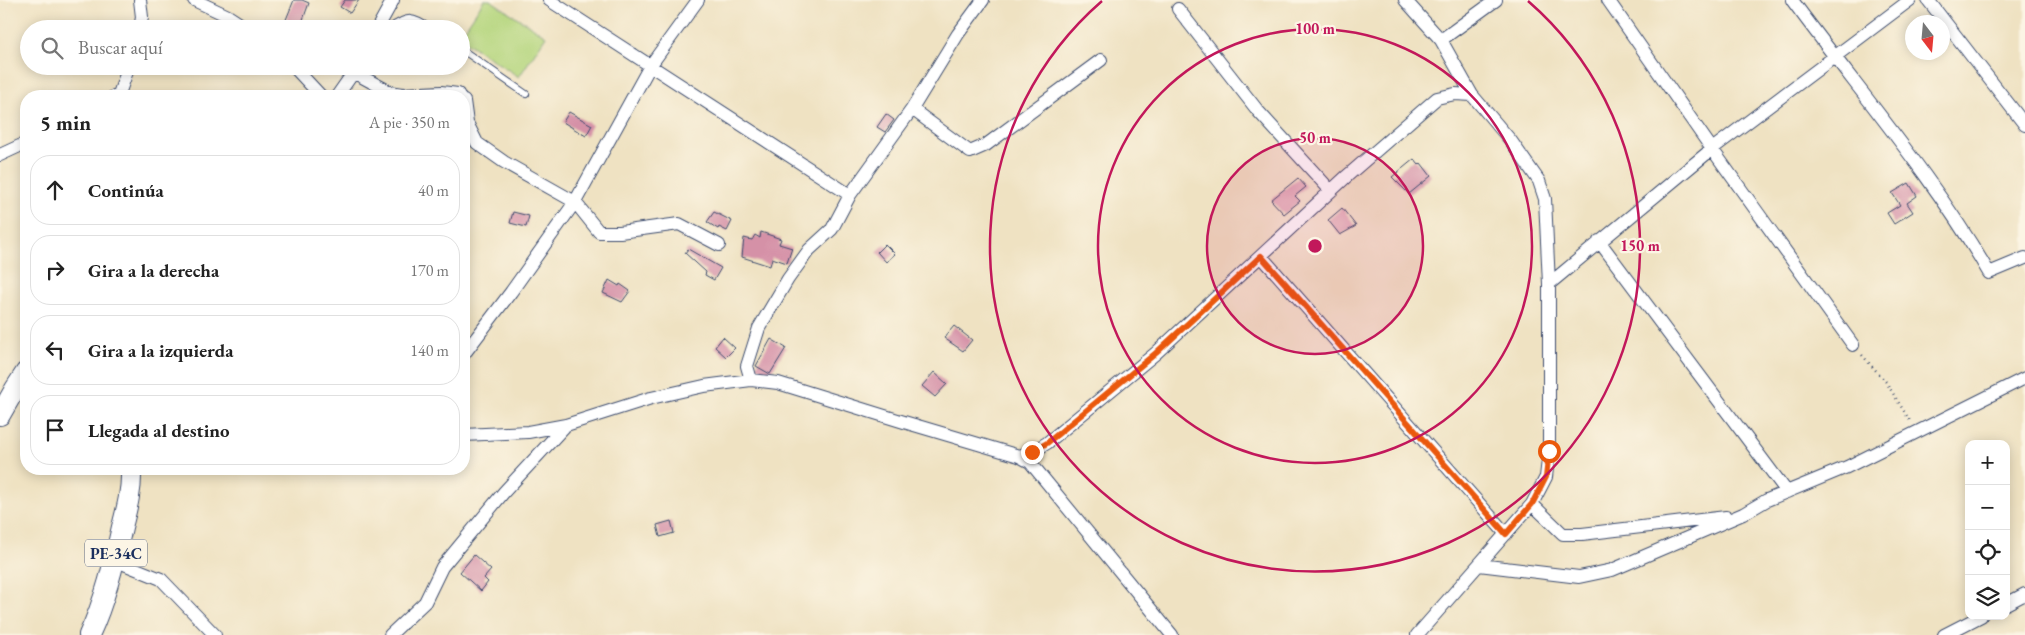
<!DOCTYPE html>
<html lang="es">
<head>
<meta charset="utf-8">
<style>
  :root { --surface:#fff; --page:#f2f2f2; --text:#222; --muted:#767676; --line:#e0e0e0 }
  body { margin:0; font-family:"EB Garamond",serif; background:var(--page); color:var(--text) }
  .controls { position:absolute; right:15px; bottom:15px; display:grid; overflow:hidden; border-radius:10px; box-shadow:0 2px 12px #0003 }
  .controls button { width:45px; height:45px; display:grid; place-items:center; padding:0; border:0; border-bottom:1px solid var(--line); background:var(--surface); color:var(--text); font:25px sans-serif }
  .compass { position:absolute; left:1905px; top:15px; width:45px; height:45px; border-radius:50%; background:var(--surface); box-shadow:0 2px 12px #0003; rotate:164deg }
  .stop { position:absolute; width:15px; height:15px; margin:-11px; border:4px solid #ea580c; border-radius:50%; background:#fff }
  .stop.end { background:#ea580c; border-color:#fff; box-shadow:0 1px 5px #0008 }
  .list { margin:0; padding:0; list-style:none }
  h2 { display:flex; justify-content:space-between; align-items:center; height:65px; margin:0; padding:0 20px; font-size:21px }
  h2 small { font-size:16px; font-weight:400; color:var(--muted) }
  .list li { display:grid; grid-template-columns:32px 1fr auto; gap:15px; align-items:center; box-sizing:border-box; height:70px; margin:0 10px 10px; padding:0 10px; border:1px solid var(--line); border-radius:20px }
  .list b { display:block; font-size:19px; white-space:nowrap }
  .list em { font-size:16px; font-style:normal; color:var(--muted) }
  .icon { flex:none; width:28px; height:28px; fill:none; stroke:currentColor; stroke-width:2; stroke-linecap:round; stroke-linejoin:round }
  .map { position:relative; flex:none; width:2025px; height:635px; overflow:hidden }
  .search { position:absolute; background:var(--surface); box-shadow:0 2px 12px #0003; left:20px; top:20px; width:450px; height:55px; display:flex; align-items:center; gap:12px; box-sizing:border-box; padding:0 18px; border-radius:28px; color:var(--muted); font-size:19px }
  .panel { position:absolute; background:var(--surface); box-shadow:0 2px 12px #0003; left:20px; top:90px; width:450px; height:385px; border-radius:20px }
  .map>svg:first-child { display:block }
  .green { fill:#b5d67e; stroke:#68826e }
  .building { fill:#d591a7 }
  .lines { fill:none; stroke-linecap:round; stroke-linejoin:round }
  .service-casing { stroke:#3b4a6d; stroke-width:8 }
  .minor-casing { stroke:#3b4a6d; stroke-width:14 }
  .primary-casing { stroke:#3b4a6d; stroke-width:22 }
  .path { stroke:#3b4a6d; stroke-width:2.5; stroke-dasharray:1 4; stroke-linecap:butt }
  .service { stroke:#fff; stroke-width:6 }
  .minor { stroke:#fff; stroke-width:12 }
  .primary { stroke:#fff; stroke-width:20 }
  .route { stroke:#ea580c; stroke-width:6 }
  .ring { fill:none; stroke:#c2185b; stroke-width:2.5 }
  .labels { text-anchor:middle; stroke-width:4.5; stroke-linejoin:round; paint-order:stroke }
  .shield { fill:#fcf5e5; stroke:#5e6a86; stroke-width:1 }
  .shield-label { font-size:16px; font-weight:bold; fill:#1b2f5e }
  .centre { fill:#c2185b; stroke:#fcf5e5; stroke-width:2.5 }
  .ring-label { font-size:15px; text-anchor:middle; font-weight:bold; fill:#c2185b; stroke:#fcf5e5; stroke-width:4.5; stroke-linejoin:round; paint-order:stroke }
</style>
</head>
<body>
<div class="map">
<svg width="2025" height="635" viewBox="0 0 2025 635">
  <rect width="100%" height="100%" fill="#fcf5e5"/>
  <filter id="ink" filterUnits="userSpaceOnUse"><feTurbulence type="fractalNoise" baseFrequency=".02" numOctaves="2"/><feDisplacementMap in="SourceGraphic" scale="10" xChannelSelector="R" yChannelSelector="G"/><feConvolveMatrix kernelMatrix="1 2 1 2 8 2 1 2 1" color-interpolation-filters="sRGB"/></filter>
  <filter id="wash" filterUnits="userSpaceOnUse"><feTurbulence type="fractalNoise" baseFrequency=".0096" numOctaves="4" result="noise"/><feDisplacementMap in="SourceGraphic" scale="20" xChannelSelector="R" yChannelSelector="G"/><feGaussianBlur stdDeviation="1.12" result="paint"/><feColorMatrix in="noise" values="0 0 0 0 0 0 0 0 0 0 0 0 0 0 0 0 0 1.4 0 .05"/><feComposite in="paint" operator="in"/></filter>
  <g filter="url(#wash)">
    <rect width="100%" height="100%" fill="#efe2c2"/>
    <path class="green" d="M484 0H490L546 36 519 77 461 39V35Z"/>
    <g id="blocks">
      <path class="building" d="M294 0H302L309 3 300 28 285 22Z
        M345 0H359L350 13 340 7Z
        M569 112 592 125 586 136 563 122Z
        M886 114 894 120 885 132 877 127Z
        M1414 159 1419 165 1421 163 1431 176 1409 194 1392 177Z
        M1298 178 1306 187 1295 196 1300 201 1284 214 1271 200Z
        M1909 183 1917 196 1907 203 1913 212 1894 224 1887 213 1900 205 1892 193Z
        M1342 208 1356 226 1340 235 1328 220Z
        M513 212 529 216 526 227 510 223Z
        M714 212 732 221 727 231 719 227 718 229 707 222Z
        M761 232 781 239 779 244 792 248 787 263 772 258 770 266 742 257 744 238 752 240 755 235 760 238Z
        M885 244 895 254 886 262 877 252Z
        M688 249 721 268 714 280 705 275 706 272 685 253Z
        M609 280 619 286 620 284 630 291 622 302 603 293Z
        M954 326 972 340 963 351 944 338Z
        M723 337 735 348 726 357 715 347Z
        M771 339 786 348 770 374 756 366Z
        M934 372 947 384 935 397 922 386Z
        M671 521 674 533 660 537 657 525Z
        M474 555 491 570 484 578 488 582 481 591 460 572Z"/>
    </g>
  </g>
  <g filter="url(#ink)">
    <use href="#blocks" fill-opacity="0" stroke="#3b4a6d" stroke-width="1"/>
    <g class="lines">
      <defs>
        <path id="service" d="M389 29C407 15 413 16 431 29
          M461 49 526 94"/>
        <path id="minor" d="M140 0 142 17 140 29
          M194 0 228 16 248 29
          M549 0 850 195
          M1405 0 1441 40 1472 95
          M1608 0 1712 149 1853 345
          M1792 0C1858 90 1933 176 1989 273L2025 258
          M1928 0 2025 125
          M1178 9 1258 111 1331 191
          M377 29 393 0
          M1441 40 1496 0
          M293 66 321 96
          M355 73 390 92 403 94 441 92 458 94 459 96
          M114 96 119 94 129 66
          M337 96 358 66
          M464 101 467 123 477 143 504 162 575 202 599 232H620L679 224 719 245
          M912 109 970 152 986 145 1101 60
          M0 155 26 143
          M1599 241 1787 492
          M1261 256 1506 534
          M1549 284 1712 149 1910 0
          M464 354 511 292 575 202 650 66 698 0
          M751 380 747 366 759 328 788 279 809 250 832 229 850 195 912 109 958 34 983 0
          M464 435 528 432 566 425 651 398 704 386 751 380 778 383 904 422 1019 456 1032 452 1047 443 1156 353 1347 176 1437 98 1455 94 1472 95 1511 141 1539 181 1545 199 1549 284V451L1546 477 1532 504 1417 635
          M1019 456 1030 462 1172 635
          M1532 504 1563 534H1582L1726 517
          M114 560 161 579 215 635
          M1479 565 1579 577 1612 570 1743 514 1767 500 1847 467 2025 378
          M2006 604 2025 594
          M390 635 425 602 442 567 504 492 566 425
          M1944 635 1981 616"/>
        <path id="primary" d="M0 415 15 389 26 372
          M89 635C105 601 114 563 122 527 127 508 132 489 131 469"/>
      </defs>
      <use href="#service" class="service-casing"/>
      <use href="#minor" class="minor-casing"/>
      <use href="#primary" class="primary-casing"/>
      <path class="path" d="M1862 355 1886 382 1910 421"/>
      <use href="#service" class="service"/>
      <use href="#minor" class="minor"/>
      <use href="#primary" class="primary"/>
    </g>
  </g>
  <g class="lines" filter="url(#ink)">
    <path class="route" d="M1032 452 1047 443 1156 353 1261 256 1506 534 1532 504 1546 477 1549 451"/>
  </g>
  <circle cx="1315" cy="246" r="108" fill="#c2185b" fill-opacity=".12"/>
  <g class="ring">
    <circle cx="1315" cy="246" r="108"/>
    <circle cx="1315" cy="246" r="217"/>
    <path d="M1528 1A325 325 0 1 1 1102 1"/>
  </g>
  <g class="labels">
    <rect class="shield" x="85" y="539.5" width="62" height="27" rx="4"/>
    <g class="shield-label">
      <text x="116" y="559">PE-34C</text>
    </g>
  </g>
  <circle cx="1315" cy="246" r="8" class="centre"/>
  <g class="ring-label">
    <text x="1315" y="34">100 m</text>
    <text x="1315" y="143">50 m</text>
    <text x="1640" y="251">150 m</text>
  </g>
</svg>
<div class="controls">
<button>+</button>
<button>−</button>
<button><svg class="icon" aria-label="locate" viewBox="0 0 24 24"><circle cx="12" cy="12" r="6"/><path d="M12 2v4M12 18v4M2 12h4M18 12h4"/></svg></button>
<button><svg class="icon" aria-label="layers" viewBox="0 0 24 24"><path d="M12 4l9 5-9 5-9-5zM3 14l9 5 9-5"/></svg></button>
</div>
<svg class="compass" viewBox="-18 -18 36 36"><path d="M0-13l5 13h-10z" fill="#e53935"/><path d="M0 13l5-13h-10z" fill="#767676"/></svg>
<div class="stop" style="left:1549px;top:451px"></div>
<div class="stop end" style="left:1032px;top:452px"></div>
<div class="search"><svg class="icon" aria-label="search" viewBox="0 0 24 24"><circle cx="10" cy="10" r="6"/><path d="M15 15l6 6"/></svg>Buscar aquí</div>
<section class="panel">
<h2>5 min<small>A pie · 350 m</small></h2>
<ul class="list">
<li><svg class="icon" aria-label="ahead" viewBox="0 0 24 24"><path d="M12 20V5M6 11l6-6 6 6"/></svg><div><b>Continúa</b></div><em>40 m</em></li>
<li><svg class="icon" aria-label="right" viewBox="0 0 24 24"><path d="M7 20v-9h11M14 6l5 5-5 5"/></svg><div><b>Gira a la derecha</b></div><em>170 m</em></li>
<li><svg class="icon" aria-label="left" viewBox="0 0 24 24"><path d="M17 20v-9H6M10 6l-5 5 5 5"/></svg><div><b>Gira a la izquierda</b></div><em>140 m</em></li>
<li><svg class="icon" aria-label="arrive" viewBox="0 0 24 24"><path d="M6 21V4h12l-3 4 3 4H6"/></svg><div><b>Llegada al destino</b></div></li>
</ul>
</section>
</div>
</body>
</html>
